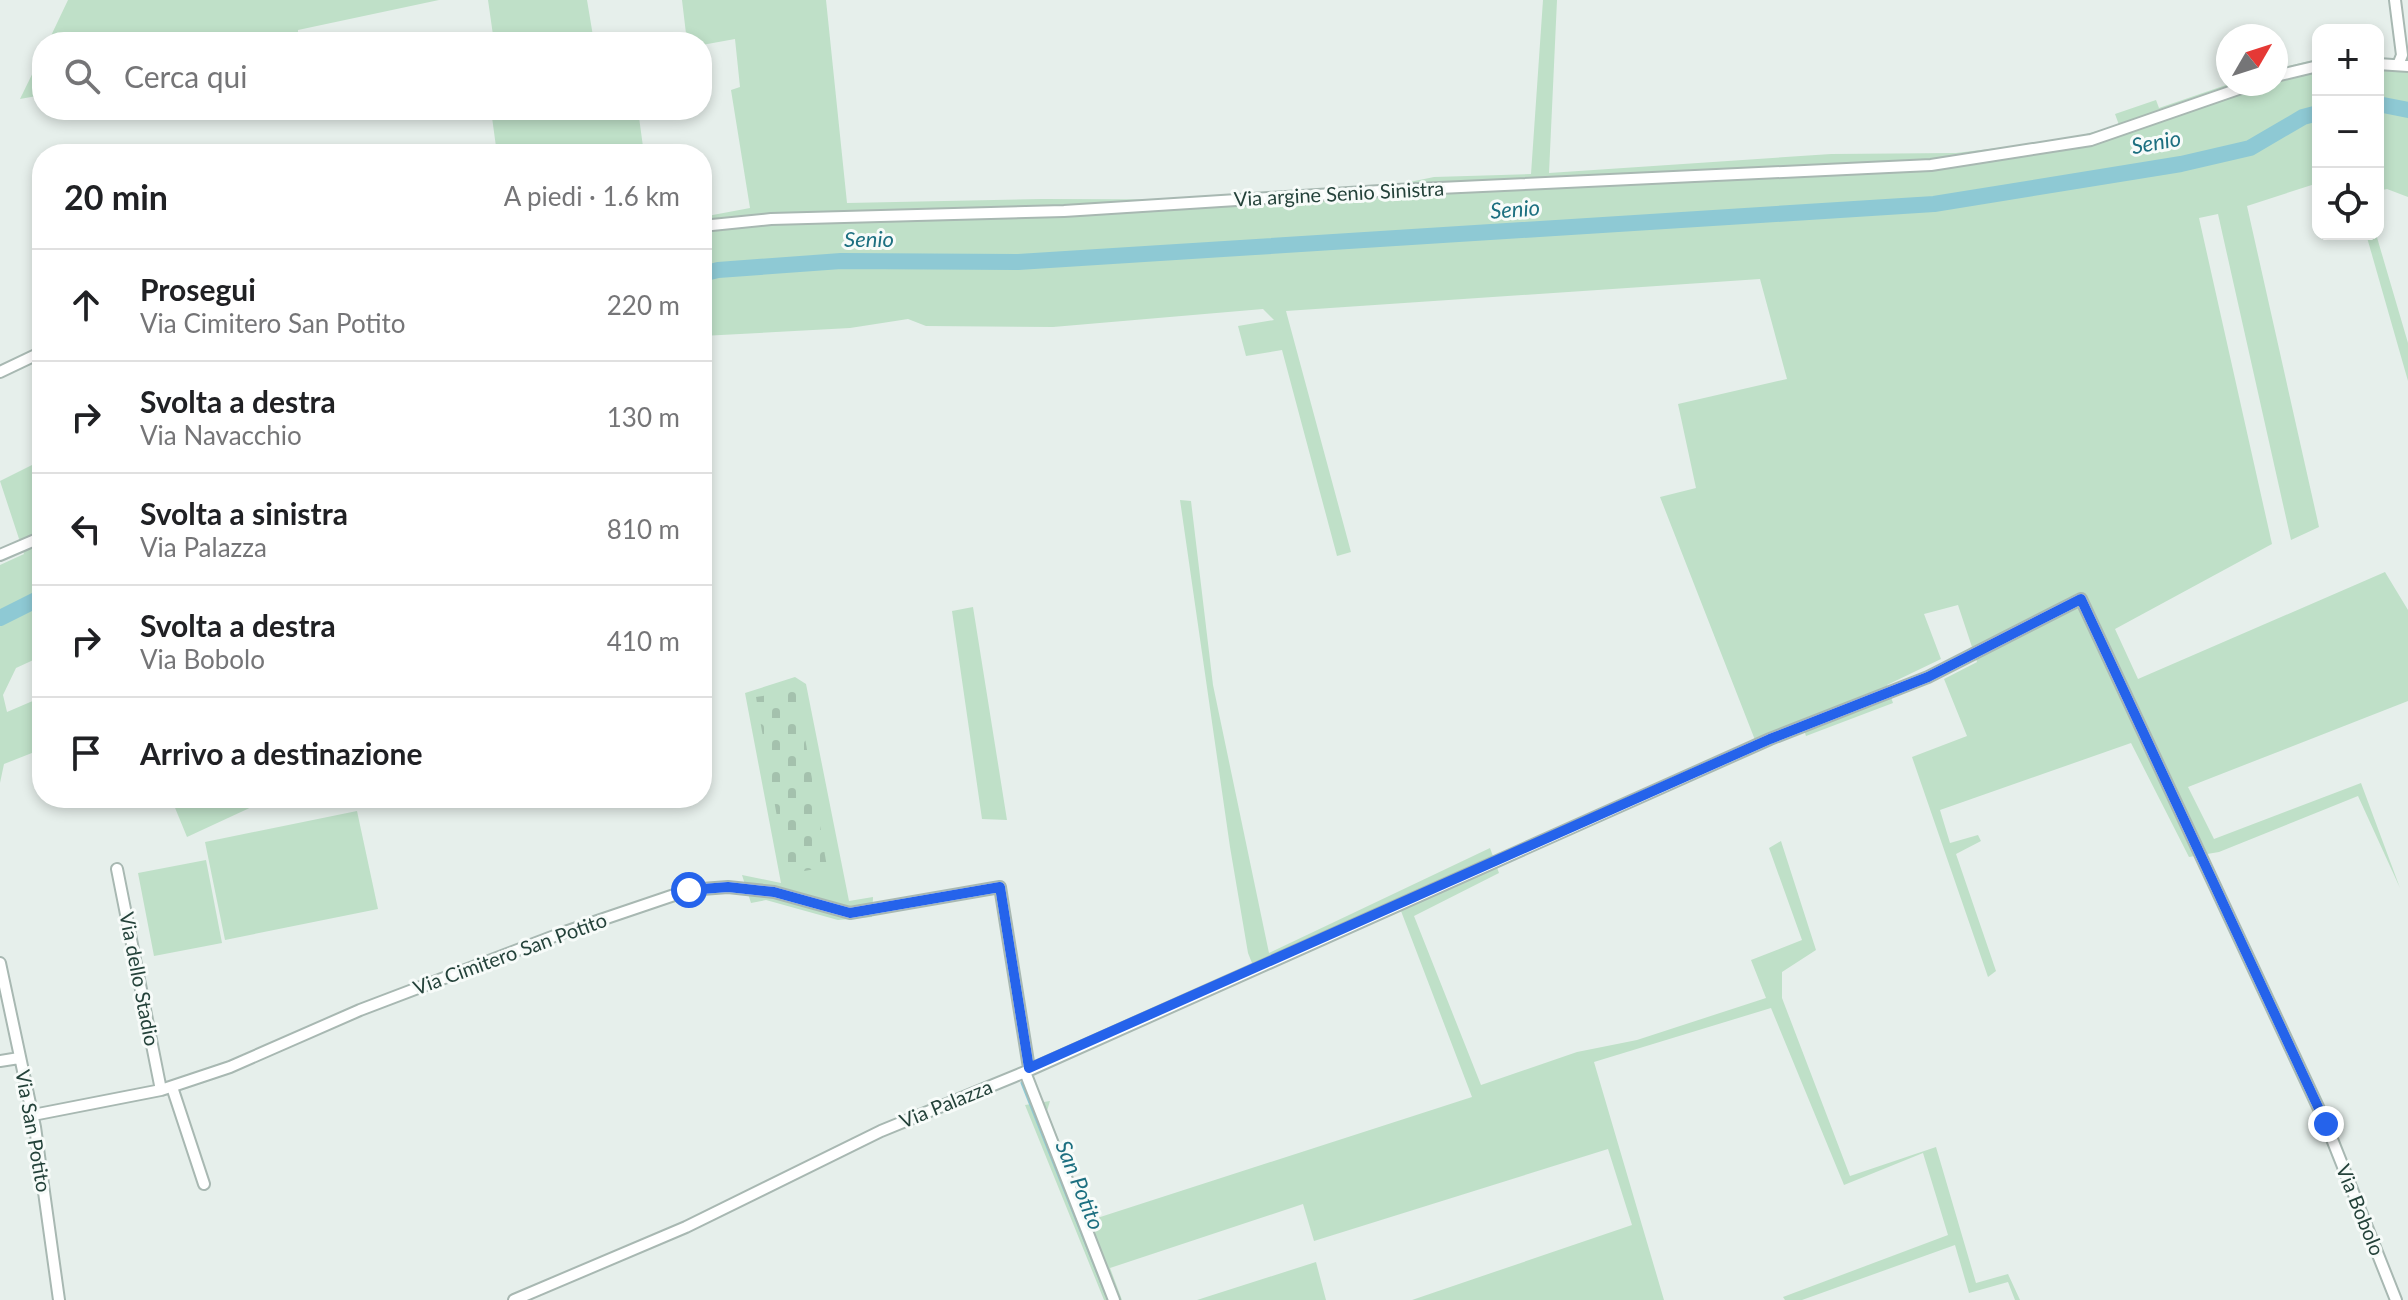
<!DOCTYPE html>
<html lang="it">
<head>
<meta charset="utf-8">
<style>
  :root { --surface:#fff; --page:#f6f6f6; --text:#202124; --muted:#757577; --line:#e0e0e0 }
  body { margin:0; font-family:Lato,sans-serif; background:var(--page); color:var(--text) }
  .controls { position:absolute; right:24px; top:24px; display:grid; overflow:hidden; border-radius:16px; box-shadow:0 4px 12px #0003 }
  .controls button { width:72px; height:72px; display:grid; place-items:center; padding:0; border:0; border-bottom:2px solid var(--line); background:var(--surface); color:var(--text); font:40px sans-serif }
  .compass { position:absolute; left:2216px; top:24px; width:72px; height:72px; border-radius:50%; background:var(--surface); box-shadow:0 4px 12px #0003; rotate:51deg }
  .stop { position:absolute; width:24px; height:24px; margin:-18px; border:6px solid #2563eb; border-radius:50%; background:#fff }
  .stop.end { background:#2563eb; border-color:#fff; box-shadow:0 2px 8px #0008 }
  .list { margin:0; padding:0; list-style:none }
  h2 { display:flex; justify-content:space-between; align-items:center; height:104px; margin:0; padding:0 32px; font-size:34px }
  h2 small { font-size:26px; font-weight:400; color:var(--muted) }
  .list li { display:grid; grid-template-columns:52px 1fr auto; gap:24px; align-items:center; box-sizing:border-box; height:112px; padding:0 32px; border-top:2px solid var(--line) }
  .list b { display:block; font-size:30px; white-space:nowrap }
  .list p { margin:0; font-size:26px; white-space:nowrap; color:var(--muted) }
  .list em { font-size:26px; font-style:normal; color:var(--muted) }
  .icon { flex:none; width:44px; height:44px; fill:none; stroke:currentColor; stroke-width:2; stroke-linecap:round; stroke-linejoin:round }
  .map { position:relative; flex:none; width:2408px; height:1300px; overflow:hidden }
  .search { position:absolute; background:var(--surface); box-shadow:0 4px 12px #0003; left:32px; top:32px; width:680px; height:88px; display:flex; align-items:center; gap:20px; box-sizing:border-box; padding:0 28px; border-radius:32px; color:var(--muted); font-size:30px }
  .panel { position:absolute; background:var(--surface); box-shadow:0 4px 12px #0003; left:32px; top:144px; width:680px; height:664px; border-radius:32px }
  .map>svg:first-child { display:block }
  .green { fill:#bfe0c8 }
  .cemetery { fill:url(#cemetery-stones) }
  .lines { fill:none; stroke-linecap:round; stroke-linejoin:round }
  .stream { stroke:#8ec9d4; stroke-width:3 }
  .river { stroke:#8ec9d4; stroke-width:16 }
  .minor-casing { stroke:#a8b8b2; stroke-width:14 }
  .minor { stroke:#fff; stroke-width:10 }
  .route { stroke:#2563eb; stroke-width:10 }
  .labels { text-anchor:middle; stroke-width:6; stroke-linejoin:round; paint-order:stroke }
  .street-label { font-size:20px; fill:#24423a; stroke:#f7fbf9 }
  .water-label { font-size:22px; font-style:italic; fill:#1c6f80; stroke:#f7fbf9 }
</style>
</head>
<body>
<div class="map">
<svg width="2408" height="1300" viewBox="0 0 2408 1300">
  <defs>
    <pattern id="cemetery-stones" width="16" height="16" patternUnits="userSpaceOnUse" patternTransform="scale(2)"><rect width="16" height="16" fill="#bfe0c8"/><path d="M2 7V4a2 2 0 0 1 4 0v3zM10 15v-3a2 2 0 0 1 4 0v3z" fill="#a4c1ad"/></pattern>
  </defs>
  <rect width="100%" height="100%" fill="#e6efeb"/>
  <path class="green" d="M68 0H439L298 30V42H48Z
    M488 0H587L594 42H494Z
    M682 0H826L847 203 1042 199 1322 200 1434 177 1531 174 1543 0H1557L1549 173 1831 154 1956 153 2064 140 2119 125 2115 114 2156 100 2159 108 2229 84H2276V69L2318 59V183L2247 206 2319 527 2291 540 2218 214 2199 218 2272 544 2115 629 2138 679 2385 572 2408 610V701L2188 787 2214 839 2361 783 2400 888 2358 796 2219 852 2189 857 2131 743 1940 810 1950 843 1978 835 1981 841 1956 854 1996 971 1988 977 1912 757 1967 736 1944 679 1977 662 1958 605 1924 614 1941 659 1887 685 1893 703 1806 736 1801 720 1755 740 1660 497 1696 488 1678 404 1787 379 1760 279 1286 311 1351 552 1337 556 1282 350 1246 356 1238 326 1274 320 1263 309 1053 327 926 326 908 319 850 328 702 336V217L750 208 731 90 740 87 735 39 702 45V42H687Z
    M42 54V95L20 99Z
    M2378 58H2408V197L2387 189 2378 191Z
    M491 110H638L644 154H497Z
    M2366 234H2376L2408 343V381Z
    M42 460V656L16 668 3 695 7 712 42 697V749L4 764 0 783V565L24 554 0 481Z
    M1180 500 1191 501 1213 685 1269 953 1490 848 1499 873 1414 916 1481 1085 1577 1052 1637 1040 1766 998 1751 960 1802 940 1769 848 1781 841 1816 950 1782 972V998L1850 1176 1936 1147 1976 1283 2008 1274 2020 1300H2015L2008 1282 1969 1293 1955 1245 1802 1300H1785L1783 1297 1948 1235 1923 1153 1844 1185 1771 1008 1594 1062 1664 1300H1412L1632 1225 1608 1149 1314 1241 1303 1204 1110 1268 1122 1300H1104L1025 1105 1050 1101 1047 1111 1091 1220 1472 1097 1401 911 1256 973 1248 953 1230 847Z
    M973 607 1007 820 982 819 952 611Z
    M795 677 806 684 849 901 873 897 872 917 838 920 766 900 751 903 742 875 781 883 745 693Z
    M171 798H271L187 837Z
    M357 811 378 909 225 940 205 842Z
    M206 860 222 943 154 956 138 873Z
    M1316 1262 1326 1300H1197Z"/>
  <path class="cemetery" d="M797 691 827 867 787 874 756 697Z"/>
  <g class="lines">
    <path class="stream" d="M1022 1083 1106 1294"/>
    <path class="river" d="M2378 104 2408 110
      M702 274 718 270 841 261 1018 262 1934 204 2181 164 2250 148 2303 117 2318 113
      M0 618 42 597"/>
    <defs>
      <path id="minor" d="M2395 0 2402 55 2398 65
        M2378 64 2408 66
        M2276 76 2318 66
        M702 226 771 219 1064 211 1396 190 1931 165 2091 140 2253 84
        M0 372 42 352
        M0 555 42 537
        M117 869 161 1090
        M0 963 35 1127 59 1300
        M0 1061 19 1058
        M1025 1072 1114 1300
        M172 1087 204 1184
        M33 1115 161 1090 230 1067 360 1010 565 932 689 890 728 887 774 892 850 913 1000 887 1029 1068
        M514 1300 686 1227 881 1131 1025 1072 1770 739 1928 677 2081 599 2326 1124 2396 1300"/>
    </defs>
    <use href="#minor" class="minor-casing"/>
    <use href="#minor" class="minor"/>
  </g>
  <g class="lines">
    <path class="route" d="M689 890 728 887 774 892 850 913 1000 887 1029 1068 1770 739 1928 677 2081 599 2326 1124"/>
  </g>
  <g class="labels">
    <g class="street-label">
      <text transform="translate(1339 194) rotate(-3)" y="7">Via argine Senio Sinistra</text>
      <text transform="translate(510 954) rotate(-20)" y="7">Via Cimitero San Potito</text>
      <text transform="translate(139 979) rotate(79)" y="7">Via dello Stadio</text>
      <text transform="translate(946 1104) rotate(-22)" y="7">Via Palazza</text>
      <text transform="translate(33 1131) rotate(80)" y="7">Via San Potito</text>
      <text transform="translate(2360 1210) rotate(68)" y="7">Via Bobolo</text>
    </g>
    <g class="water-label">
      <text transform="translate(2156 142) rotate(-10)" y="8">Senio</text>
      <text transform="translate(1515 209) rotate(-4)" y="8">Senio</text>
      <text x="869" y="247">Senio</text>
      <text transform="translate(1080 1185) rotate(68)" y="8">San Potito</text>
    </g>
  </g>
</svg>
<div class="controls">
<button>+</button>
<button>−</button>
<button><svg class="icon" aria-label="locate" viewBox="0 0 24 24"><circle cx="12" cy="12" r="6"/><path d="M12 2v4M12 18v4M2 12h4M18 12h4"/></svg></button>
</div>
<svg class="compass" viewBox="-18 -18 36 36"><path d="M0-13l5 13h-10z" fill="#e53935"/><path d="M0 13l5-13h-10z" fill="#757577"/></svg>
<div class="stop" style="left:689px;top:890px"></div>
<div class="stop end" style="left:2326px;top:1124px"></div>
<div class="search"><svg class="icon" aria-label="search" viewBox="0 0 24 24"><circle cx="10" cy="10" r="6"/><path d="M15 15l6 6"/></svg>Cerca qui</div>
<section class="panel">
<h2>20 min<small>A piedi · 1.6 km</small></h2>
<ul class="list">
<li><svg class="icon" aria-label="ahead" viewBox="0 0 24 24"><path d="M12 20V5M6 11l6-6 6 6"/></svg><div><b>Prosegui</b><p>Via Cimitero San Potito</p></div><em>220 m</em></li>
<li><svg class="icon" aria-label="right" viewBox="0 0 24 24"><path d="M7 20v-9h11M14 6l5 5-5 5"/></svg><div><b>Svolta a destra</b><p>Via Navacchio</p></div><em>130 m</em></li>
<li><svg class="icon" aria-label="left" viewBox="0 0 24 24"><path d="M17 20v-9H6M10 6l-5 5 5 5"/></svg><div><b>Svolta a sinistra</b><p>Via Palazza</p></div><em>810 m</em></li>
<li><svg class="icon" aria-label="right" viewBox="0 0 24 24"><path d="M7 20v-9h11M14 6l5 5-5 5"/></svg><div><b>Svolta a destra</b><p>Via Bobolo</p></div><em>410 m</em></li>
<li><svg class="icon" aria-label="arrive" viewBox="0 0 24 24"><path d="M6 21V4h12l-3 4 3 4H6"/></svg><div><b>Arrivo a destinazione</b></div></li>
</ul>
</section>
</div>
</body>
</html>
